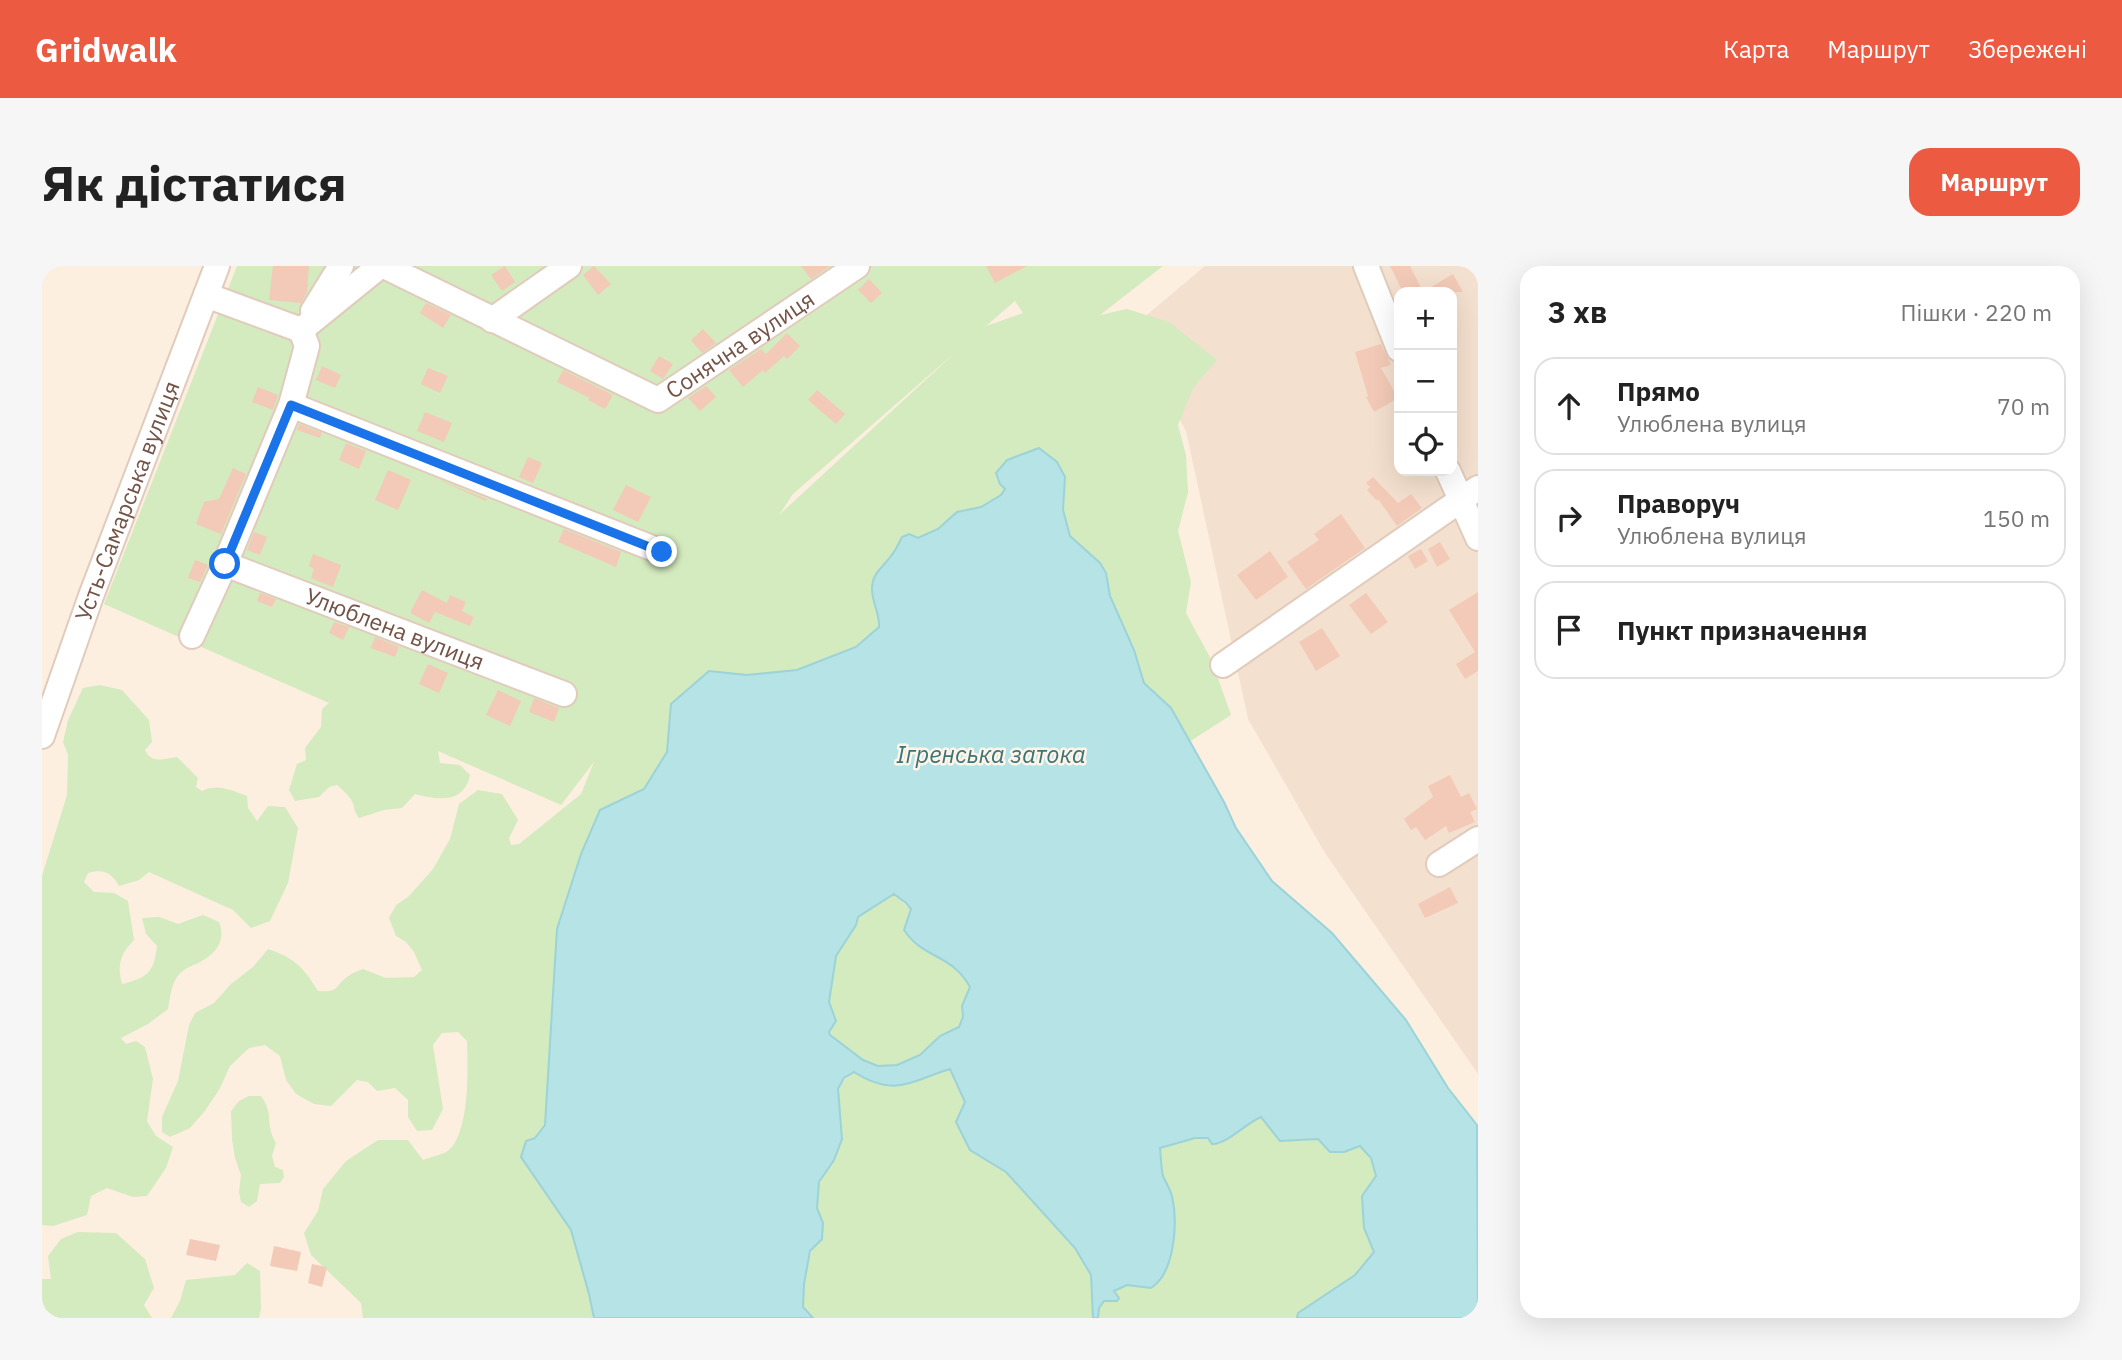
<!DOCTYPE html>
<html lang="uk">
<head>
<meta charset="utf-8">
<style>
  :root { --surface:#fff; --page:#f6f6f6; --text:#222; --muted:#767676; --line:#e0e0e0; --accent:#eb5a41 }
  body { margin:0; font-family:"IBM Plex Sans",sans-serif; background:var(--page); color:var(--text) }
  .controls { position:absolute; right:21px; top:21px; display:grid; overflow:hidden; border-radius:14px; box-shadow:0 7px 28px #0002 }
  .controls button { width:63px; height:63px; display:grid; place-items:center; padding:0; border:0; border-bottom:2px solid var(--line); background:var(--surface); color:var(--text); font:35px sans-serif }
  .stop { position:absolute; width:21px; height:21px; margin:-16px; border:5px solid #1a73e8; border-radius:50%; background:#fff }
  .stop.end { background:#1a73e8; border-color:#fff; box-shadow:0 2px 7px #0008 }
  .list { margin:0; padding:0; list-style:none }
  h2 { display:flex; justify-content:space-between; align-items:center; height:91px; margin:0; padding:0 28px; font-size:30px }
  h2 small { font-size:23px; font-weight:400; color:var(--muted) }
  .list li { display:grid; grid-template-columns:46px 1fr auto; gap:21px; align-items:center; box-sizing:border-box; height:98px; margin:0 14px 14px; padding:0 14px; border:2px solid var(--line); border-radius:21px }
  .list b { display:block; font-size:26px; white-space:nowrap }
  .list p { margin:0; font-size:23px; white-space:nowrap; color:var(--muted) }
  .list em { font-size:23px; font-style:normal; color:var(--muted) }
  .icon { flex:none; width:38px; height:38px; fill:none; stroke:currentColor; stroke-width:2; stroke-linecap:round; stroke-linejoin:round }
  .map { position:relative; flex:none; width:1436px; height:1052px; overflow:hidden; border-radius:21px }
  header { display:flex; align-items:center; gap:42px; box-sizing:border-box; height:98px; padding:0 35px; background:var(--accent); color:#fff }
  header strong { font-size:33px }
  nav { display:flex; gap:38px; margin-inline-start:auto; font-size:24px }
  .intro { display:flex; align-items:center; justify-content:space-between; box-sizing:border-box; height:168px; padding:0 42px }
  h1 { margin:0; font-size:49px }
  .button { padding:18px 32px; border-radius:21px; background:var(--accent); color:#fff; font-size:24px; font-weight:700 }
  main { display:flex; gap:42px; padding:0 42px }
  aside { flex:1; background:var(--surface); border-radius:21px; box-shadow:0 7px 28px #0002 }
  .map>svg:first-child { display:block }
  .residential { fill:#f4e0ce; fill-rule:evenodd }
  .green { fill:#d4eabf; fill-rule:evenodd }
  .water { fill:#b5e3e6; stroke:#9bd3d8; stroke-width:2; fill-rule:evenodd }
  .building { fill:#f3cab7 }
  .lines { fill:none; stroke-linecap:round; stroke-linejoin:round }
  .minor-casing { stroke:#e1cbbc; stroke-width:28 }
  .minor { stroke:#fff; stroke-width:24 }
  .route { stroke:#1a73e8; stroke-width:9 }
  .labels { text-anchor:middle; stroke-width:5; stroke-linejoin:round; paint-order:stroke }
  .street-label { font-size:23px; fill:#745447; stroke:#fff4e7 }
  .water-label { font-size:24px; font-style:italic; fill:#3b757a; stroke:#fff4e7 }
</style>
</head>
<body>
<header>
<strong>Gridwalk</strong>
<nav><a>Карта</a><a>Маршрут</a><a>Збережені</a></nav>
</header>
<div class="intro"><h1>Як дістатися</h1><a class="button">Маршрут</a></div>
<main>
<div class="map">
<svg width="1436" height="1052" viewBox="0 0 1436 1052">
  <rect width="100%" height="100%" fill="#fdefe0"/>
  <path class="residential" d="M1163 0H1436V808L1283 587 1206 453 1144 165 1088 63ZM1357 26H1410V205H1357Z"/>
  <path class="green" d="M195 0H1121L1058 49 1085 43 1127 56 1175 94 1151 122 1136 159 1144 189 1146 226 1136 265 1149 316 1144 347 1170 395 1189 449 1147 476 1129 442 1102 417 1092 384 1068 330 1064 307 1058 297 1029 271 1021 244 1023 211 961 220 963 223 959 229 939 241 916 246 896 263 875 272 867 268 860 271 849 290 837 302 832 338 838 350 837 361 814 381 755 404 705 409 667 405 629 438 625 486 602 523 558 544 510 771 503 859 493 873 492 911 529 964 547 1028 552 1052H321L319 1037 269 989 262 967 276 945 281 923 304 895 336 874H366L381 894C388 891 401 889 407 884 428 865 426 801 425 775L416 766 400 767 391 779 401 843 390 864 375 865 366 851V834L353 822 335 825 326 816 315 814 289 840 272 838 254 828 244 814 238 790 223 779 207 782 188 800 177 824 162 846 148 862 128 871 120 866V851L136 815 147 759 153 747 172 737 189 718 211 701 226 683C253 692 261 701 276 725 298 727 292 720 305 711 310 707 316 705 321 703L344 712 372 711 380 704 372 686 364 676 354 670 347 652 354 639 366 631 391 603 408 573 417 538 436 524 460 528 476 554 467 572 469 579 477 578 539 528 552 496 519 539 396 485 398 497 418 499 428 509C422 538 396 534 373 528L360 542 342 544 317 552 313 546C312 533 304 527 295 519L287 521 277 531 253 535 247 524 255 498 264 494 263 482 279 461 280 443 287 437 62 338ZM973 35 981 47 944 60ZM916 84 737 249 751 228Z
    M58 419 80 424 107 454 110 476 103 484C109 498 122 493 135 491L156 512 154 521 160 525C175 517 189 524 205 530L206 542 215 555 226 540 243 541 256 562 246 617 228 655 209 662 191 644 107 606 97 614 77 620C69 606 61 603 46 607L42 616 52 626 72 627 86 635 92 674C78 688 75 699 80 718 105 712 112 707 115 680L104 668 100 652 117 651 136 658 161 649 177 656C184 674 175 687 158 696 149 701 142 701 135 711 129 720 128 732 126 743L106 758 79 772 84 778 94 775 103 781 111 813 105 855 114 870 131 881 124 902 105 930 91 931 65 922 49 930 45 949 11 960 0 959V610L25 529 26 489 21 476 26 454 41 422Z
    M852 628 869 644 862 664 912 699 928 720 920 740 921 751 917 761 898 770 878 789 855 799 836 800 821 794 788 769 787 766 794 755 787 737 794 689 814 659 816 651Z
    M908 803 923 836 928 884 964 906 1033 982 1049 1009 1051 1052H771L761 1041C762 1008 767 987 781 957 763 916 789 911 799 876 806 849 780 827 813 805 850 832 870 814 908 803Z
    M207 830H219C233 850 222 857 234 877L230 890 233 901 241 904 242 911 238 917 218 918 215 935 207 941 199 936 197 926 199 909 193 892 190 873 189 845 197 835Z
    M1220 851 1238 875 1277 873 1302 886 1318 880C1348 911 1324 926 1322 960 1322 968 1328 978 1332 986L1313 1009 1256 1047 1255 1052H1056L1057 1042 1062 1035 1070 1036 1072 1026 1085 1019 1109 1022 1130 929 1121 908 1118 882C1140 876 1155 866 1177 878L1207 856Z
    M36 966 74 967 103 993 112 1022 102 1039 110 1052H0V1013H9L6 990 19 973Z
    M205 997 218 1005 219 1043 217 1052H129L138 1035 144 1014 193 1009Z"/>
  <path class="water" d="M997 182 1015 196 1023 211 1021 244 1028 270 1058 297 1064 307 1068 330 1092 384 1102 417 1129 442 1182 536 1194 562 1230 615 1290 667 1364 754 1406 822 1435 859 1436 1052H1255L1256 1047 1313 1009 1332 986 1322 962 1320 930 1334 910 1329 892 1318 880 1302 886H1288L1276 873 1238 875 1219 851C1204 857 1184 879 1170 878L1166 872H1153L1118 882C1119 891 1119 901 1121 910 1124 917 1128 923 1130 930 1136 956 1133 1007 1109 1022L1085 1019 1072 1025 1077 1032 1075 1035H1062L1057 1042 1056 1052H1051L1049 1009 1033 982 964 906 928 884 914 856 923 836 908 803C868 815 853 832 812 806L802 812 796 823 800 873 792 894 777 916 775 942 781 957 780 973 768 985 762 1018 761 1041 771 1052H552L547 1028 529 964 479 891 484 875 493 872 503 859 515 663 539 588 558 544 602 523 625 486 629 438 667 405 705 409 755 404 814 381 837 361C838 347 830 337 830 323 830 307 841 301 849 290 854 284 857 277 860 271L867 268 876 272 896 263 915 246 939 241 959 229 963 223 958 218 954 207 965 194ZM852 628 864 637 869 643 862 664C881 693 909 687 928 721L920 740 921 751 917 761 898 770 878 789 855 799 836 800 821 794 788 769 787 766 794 755 787 736 794 690 814 659 816 651Z"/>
  <path class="building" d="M231 0H267L265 26 259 37 227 34Z
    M463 0 473 16 460 25 449 9Z
    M552 0 569 18 556 29 541 9Z
    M759 0H788L769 13Z
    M944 0H985L953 17Z
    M1348 0H1368L1381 26 1411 8 1421 26H1361Z
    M827 13 840 27 829 37 816 24Z
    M384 37 409 49 401 62 378 47Z
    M661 63 674 77 660 87 649 74Z
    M745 67 758 80 745 93 742 90 723 107 721 104 701 121 687 104 719 83 724 88Z
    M1339 78 1349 99 1339 102 1356 132 1332 146 1324 131 1326 130 1313 86Z
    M617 90 631 98 621 113 608 105Z
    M280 100 299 109 293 122 274 114Z
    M386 102 406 110 398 127 379 118Z
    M521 104 571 129 563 143 546 134 548 132 515 116Z
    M664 120 674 131 658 145 646 132Z
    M216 121 236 129 231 144 210 136Z
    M775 124 803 148 794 158 766 134Z
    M383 146 410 157 402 176 375 165Z
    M257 158 280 167 278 172 255 164Z
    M304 177 324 185 317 203 297 194Z
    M486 191 500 197 491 217 477 211Z
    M191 202 204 208 179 268 154 258 162 236 177 233Z
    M346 204 369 214 356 244 333 234Z
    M1331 211 1356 237 1369 228 1380 242 1355 260 1336 233 1335 235 1325 224 1328 221 1324 217Z
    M399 215H400L445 233 444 235Z
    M584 219 609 231 596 256 571 244Z
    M1299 248 1323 282 1264 323 1245 296 1277 274 1272 268Z
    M522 263 579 286 574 301 516 276Z
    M212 266 225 271 218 289 205 284Z
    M1398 276 1408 293 1395 301 1386 283Z
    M1379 283 1386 295 1373 303 1366 290Z
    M1228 285 1246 311 1214 334 1195 309Z
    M271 288 299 299 291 321 269 312 272 303 267 300Z
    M153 294 166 299 158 316 146 312Z
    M380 324 405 337 408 329 424 336 420 345 432 351 428 360 393 346 387 357 368 347Z
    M1436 326V405L1423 413 1414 398 1433 386 1407 344Z
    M218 327 234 333 230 341 215 335Z
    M1324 327 1346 356 1329 368 1307 339Z
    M292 356 307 361 301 374 287 367Z
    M1280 362 1298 390 1274 405 1257 376Z
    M333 371 357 381 353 391 329 382Z
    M386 398 406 407 397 427 377 418Z
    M456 424 479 435 468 460 444 449Z
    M492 432 517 442 512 456 487 446Z
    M1408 509 1419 531 1427 527 1435 543 1428 546 1433 556 1407 567 1404 560 1383 574 1374 561 1369 564 1362 553 1391 531 1386 520Z
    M1408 621 1416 637 1383 652 1376 638Z
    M148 973 178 979 174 995 144 989Z
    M232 980 259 986 255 1005 228 1000Z
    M270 998 285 1001 280 1021 266 1017Z"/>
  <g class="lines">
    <defs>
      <g id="minor">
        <path id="s1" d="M342 0 616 134 815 0"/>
        <path d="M1324 0 1357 83"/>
        <path d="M164 29 259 64"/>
        <path d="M271 45 299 0"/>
        <path d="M450 54 527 0"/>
        <path id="s2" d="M259 64 265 80 249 139 183 298 522 428"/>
        <path d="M259 64 338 0"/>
        <path d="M249 139 620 286"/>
        <path d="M1406 205 1436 272"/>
        <path d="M150 370 183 298"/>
        <path d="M1181 399 1436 222"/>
        <path id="s3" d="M0 470 49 330 175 0"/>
        <path d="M1397 598 1436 573"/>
      </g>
    </defs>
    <use href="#minor" class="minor-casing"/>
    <use href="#minor" class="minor"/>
  </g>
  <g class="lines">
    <path class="route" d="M183 298 249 139 620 286"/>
  </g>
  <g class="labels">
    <g class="street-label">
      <text dy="8" stroke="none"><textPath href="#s1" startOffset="404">Сонячна вулиця</textPath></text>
      <text dy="8" stroke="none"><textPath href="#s3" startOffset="250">Усть-Самарська вулиця</textPath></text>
      <text dy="8" stroke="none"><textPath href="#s2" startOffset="432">Улюблена вулиця</textPath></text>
    </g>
    <g class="water-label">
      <text x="949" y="497">Ігренська затока</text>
    </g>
  </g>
</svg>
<div class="controls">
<button>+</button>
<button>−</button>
<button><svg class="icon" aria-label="locate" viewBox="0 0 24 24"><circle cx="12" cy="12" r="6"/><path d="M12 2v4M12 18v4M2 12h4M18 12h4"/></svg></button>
</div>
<div class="stop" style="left:183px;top:298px"></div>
<div class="stop end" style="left:620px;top:286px"></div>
</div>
<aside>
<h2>3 хв<small>Пішки · 220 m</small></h2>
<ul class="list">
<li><svg class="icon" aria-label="ahead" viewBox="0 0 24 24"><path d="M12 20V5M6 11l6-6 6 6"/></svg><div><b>Прямо</b><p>Улюблена вулиця</p></div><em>70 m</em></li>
<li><svg class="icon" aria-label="right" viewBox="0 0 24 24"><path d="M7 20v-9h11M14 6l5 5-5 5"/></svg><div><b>Праворуч</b><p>Улюблена вулиця</p></div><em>150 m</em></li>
<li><svg class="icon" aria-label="arrive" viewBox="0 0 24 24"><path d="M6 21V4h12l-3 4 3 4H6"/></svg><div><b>Пункт призначення</b></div></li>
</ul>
</aside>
</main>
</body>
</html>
